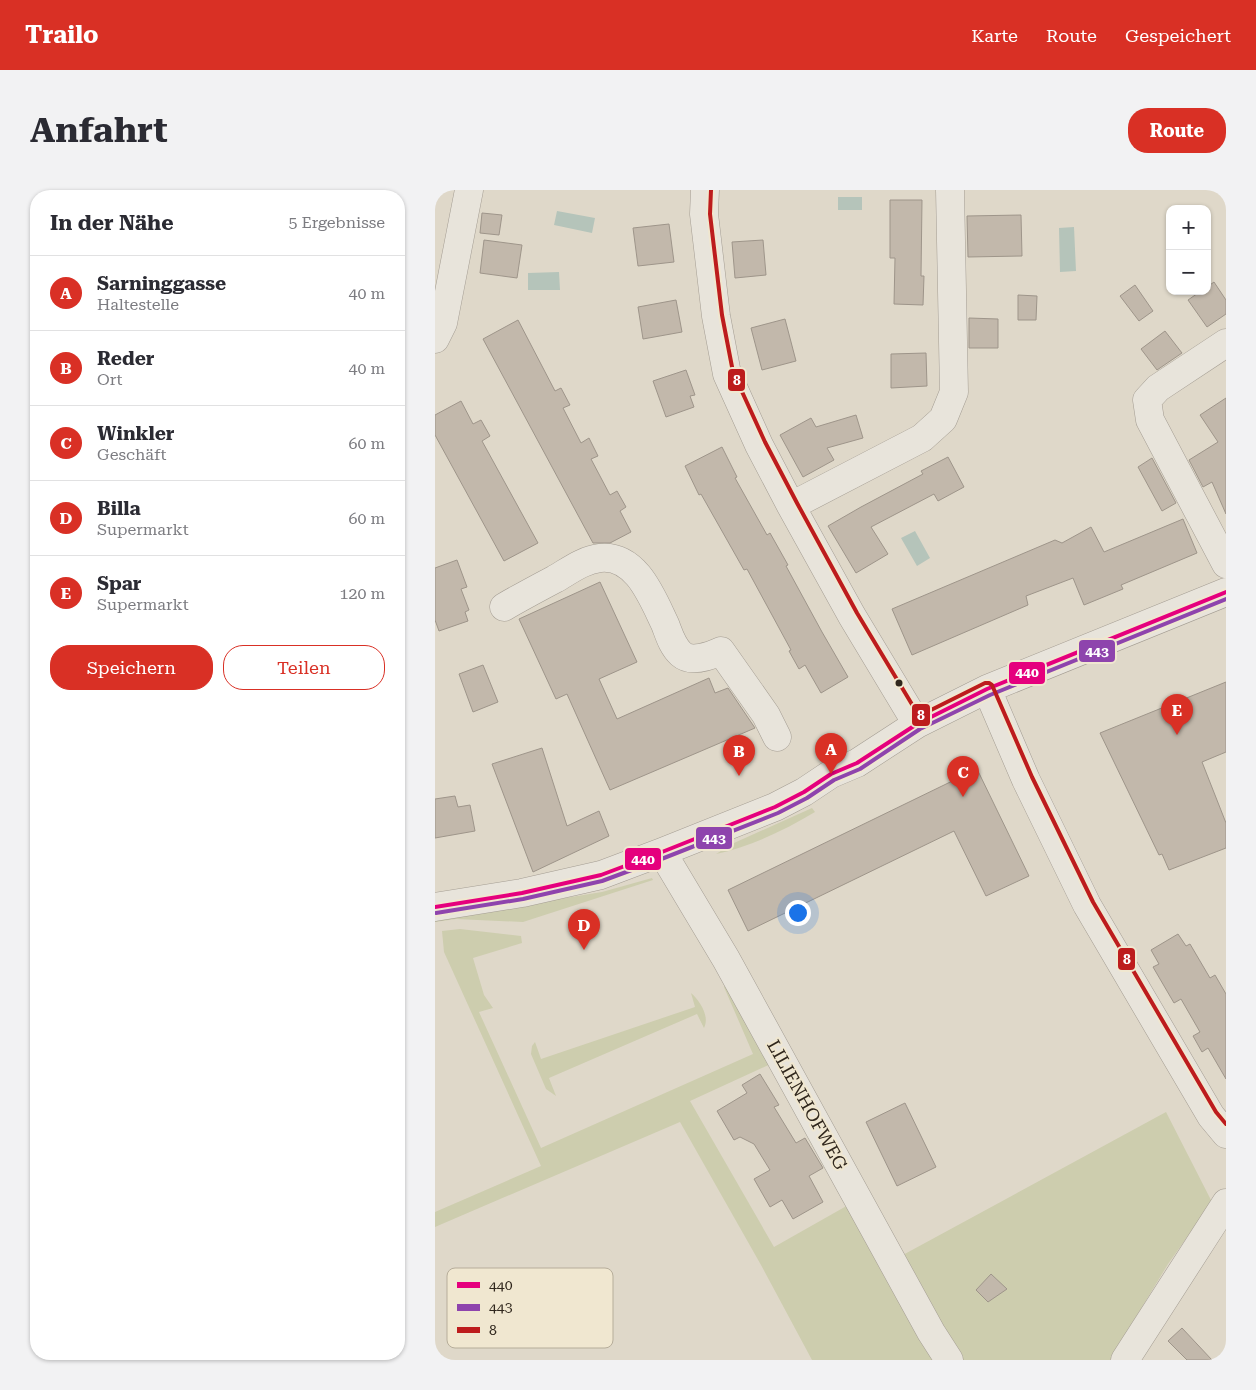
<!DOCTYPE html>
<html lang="de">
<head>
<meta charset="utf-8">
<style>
  :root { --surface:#fff; --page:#f2f2f3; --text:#2b2b33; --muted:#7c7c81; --line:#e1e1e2; --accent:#d93025 }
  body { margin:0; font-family:"Roboto Serif",serif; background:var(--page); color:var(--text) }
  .controls { position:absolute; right:15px; top:15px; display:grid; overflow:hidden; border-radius:10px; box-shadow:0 1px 4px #0004 }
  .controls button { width:45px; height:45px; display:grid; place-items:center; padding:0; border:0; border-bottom:1px solid var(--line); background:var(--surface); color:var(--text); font:25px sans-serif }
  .you { position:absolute; left:362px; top:722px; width:18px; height:18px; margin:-12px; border:4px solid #fff; border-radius:50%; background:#1a73e8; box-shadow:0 0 0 8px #1a73e833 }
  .badge { display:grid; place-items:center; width:32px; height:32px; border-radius:50%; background:var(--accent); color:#fff; font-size:16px; font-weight:700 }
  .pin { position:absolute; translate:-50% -41px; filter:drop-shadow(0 1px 2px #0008) }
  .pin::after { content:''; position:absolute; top:26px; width:18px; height:15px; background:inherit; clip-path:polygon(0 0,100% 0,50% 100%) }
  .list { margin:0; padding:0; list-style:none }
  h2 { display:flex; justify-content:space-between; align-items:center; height:65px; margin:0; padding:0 20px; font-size:21px }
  h2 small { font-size:16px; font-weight:400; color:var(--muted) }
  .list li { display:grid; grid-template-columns:32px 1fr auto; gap:15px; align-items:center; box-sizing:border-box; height:75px; padding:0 20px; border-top:1px solid var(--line) }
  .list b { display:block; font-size:19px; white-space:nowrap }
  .list p { margin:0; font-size:16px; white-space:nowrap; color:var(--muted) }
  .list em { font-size:16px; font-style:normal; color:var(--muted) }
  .actions { display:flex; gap:10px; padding:15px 20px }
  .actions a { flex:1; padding:11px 0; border:1px solid var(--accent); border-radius:20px; text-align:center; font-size:18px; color:var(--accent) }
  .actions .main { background:var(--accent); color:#fff }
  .map { position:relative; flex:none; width:791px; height:1170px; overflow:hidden; border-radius:20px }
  header { display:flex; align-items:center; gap:30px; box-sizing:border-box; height:70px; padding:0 25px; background:var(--accent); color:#fff }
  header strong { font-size:24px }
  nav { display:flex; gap:28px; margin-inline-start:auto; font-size:18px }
  .intro { display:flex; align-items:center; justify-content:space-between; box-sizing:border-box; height:120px; padding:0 30px }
  h1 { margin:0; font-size:35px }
  .button { padding:12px 22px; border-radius:20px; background:var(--accent); color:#fff; font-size:18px; font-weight:700 }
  main { display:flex; gap:30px; padding:0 30px }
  aside { flex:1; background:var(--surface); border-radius:20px; box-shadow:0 1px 4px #0004 }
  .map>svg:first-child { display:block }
  .green { fill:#cdcdae }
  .water { fill:#b5c4ba }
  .building { fill:#c2b8ab; stroke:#9e958a }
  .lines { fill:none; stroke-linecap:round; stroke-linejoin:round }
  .minor-casing { stroke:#a49d93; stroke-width:29 }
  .minor { stroke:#e8e4db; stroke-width:28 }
  .bus-1-casing { stroke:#f0e7d0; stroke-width:8 }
  .bus-2-casing { stroke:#f0e7d0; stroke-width:8 }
  .bus-3-casing { stroke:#f0e7d0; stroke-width:8 }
  .bus-1 { stroke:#e5007d; stroke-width:4 }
  .bus-2 { stroke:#8e44ad; stroke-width:4 }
  .bus-3 { stroke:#bd1c1d; stroke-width:4 }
  .bus-dot { fill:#30271d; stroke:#f0e7d0; stroke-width:2 }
  .labels { text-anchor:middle; stroke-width:4; stroke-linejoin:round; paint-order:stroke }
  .street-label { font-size:18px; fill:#30271d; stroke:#f0e7d0 }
  .key { fill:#f0e7d0; stroke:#b6ad9a; stroke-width:1 }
  .key-label { font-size:14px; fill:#30271d }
  .line-badge { stroke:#f0e7d0; stroke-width:2 }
  .badge-label { font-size:14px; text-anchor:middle; font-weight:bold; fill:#fff }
</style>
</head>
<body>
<header>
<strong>Trailo</strong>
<nav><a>Karte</a><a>Route</a><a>Gespeichert</a></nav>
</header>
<div class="intro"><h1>Anfahrt</h1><a class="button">Route</a></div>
<main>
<aside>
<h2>In der Nähe<small>5 Ergebnisse</small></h2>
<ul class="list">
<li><span class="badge">A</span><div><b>Sarninggasse</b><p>Haltestelle</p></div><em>40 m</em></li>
<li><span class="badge">B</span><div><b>Reder</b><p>Ort</p></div><em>40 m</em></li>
<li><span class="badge">C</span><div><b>Winkler</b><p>Geschäft</p></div><em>60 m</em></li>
<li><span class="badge">D</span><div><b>Billa</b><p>Supermarkt</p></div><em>60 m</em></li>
<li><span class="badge">E</span><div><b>Spar</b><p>Supermarkt</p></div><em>120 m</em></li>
</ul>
<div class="actions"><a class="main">Speichern</a><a>Teilen</a></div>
</aside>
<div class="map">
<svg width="791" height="1170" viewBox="0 0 791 1170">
  <rect width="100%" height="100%" fill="#dfd8c9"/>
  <path class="green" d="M377 618 380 622C350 640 315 657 281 664L299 653Z
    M217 688 218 690 88 732 21 729 0 732V729L167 702Z
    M25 739 86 746 87 753 38 768 49 805 58 818 44 822 106 958 318 864 289 797 295 790 338 873 255 911 339 1057 415 1014 506 1170H377L326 1075 245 932 0 1037V1022L106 976 9 762 7 741Z
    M256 803C265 811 275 826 269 838L262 824 114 888 121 906 111 899 96 864 97 856 100 852 106 869 260 817Z
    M731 922 777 1012 733 1074 675 1170H525L466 1066Z"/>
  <path class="water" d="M403 7H427V20H403Z
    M122 21 160 28 157 43 119 35Z
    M639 37 641 81 625 82 624 38Z
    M124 82 125 100H93V83Z
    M480 341 495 368 482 376 466 348Z"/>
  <path class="building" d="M455 10H487L486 86H489L488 115 459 114 460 68H455Z
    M47 23 67 25 64 45 45 43Z
    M586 25 587 66 533 67 532 26Z
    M234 34 239 72 203 76 198 38Z
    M49 50 87 55 82 88 45 83Z
    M328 50 331 85 300 88 297 52Z
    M779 92 791 110V124L772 137 753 110 766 101H772V97Z
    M700 95 718 121 704 131 685 106Z
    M583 105 602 106 601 130H583Z
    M241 110 247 142 208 149 203 117Z
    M534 128 563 129V158H534Z
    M350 129 361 171 327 180 316 138Z
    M83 130 120 201 126 198 135 215 128 218 146 253 154 248 163 266 156 269 175 305 182 301 191 317 185 321 196 342 175 353H158L48 149Z
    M730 141 747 163 722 180 706 159Z
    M491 163 492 196 456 198V164Z
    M251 180 260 205 255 206 259 217 231 227 218 191Z
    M791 208V324L777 292 768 297 754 270 783 252 765 225Z
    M26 211 38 234 46 230 55 246 47 251 103 353 69 371 0 245V225Z
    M421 225 428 248 392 258 399 270 368 287 345 245 376 228 381 237Z
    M287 257 302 287 300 288 332 345 335 343 353 375 351 376 387 442 413 487 386 503 370 475 364 479 354 461 356 460 312 379 309 380 266 304 264 305 250 276Z
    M513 267 529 297 503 311 499 304 436 337 453 364 421 383 393 336 426 317 488 284 486 281Z
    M717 268 741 313 727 321 703 277Z
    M748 329 762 363 686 395 688 399 649 415 638 388 591 406 593 415 477 465 457 419 620 350 627 353 656 337 669 362Z
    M22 370 32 397 26 399 34 420 30 422 33 431 4 441 0 430V378Z
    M165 392 202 472 164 489 182 529 274 488 280 503 293 498 320 538 175 600 132 504 121 509 84 429Z
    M48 475 63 512 38 522 24 484Z
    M791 492V562L767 572 791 633V658L734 680 727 664 724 665 665 543Z
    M107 558 132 636 164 621 174 646 98 682 57 574Z
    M542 579 594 686 551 706 519 641 313 741 293 700Z
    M20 606 23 617 35 615 40 641 0 648V609Z
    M743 744 751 756 755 754 775 788 780 785 791 804V889L773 858 767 862 758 846 765 842 746 809 739 813 718 777 724 774 716 760Z
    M325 884 344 915 339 917 361 953 370 948 388 978 374 986 388 1012 358 1029 347 1010 335 1017 319 989 335 980 319 954 305 947 299 950 282 921 312 903 307 895Z
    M470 913 501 977 462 996 431 932Z
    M556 1084 572 1099 553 1112 541 1100Z
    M747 1138 777 1170H752L733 1151Z"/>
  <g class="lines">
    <defs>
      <path id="minor" d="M270 0 269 24 281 126 292 184 324 255 356 316 417 426 482 534
        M0 149 8 133 34 0
        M791 153 723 198 712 210 715 230 791 374
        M356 316 487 248 508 229 519 202 515 0
        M69 417C86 407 103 398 120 389 134 381 148 370 165 368 201 364 217 407 230 434 234 444 237 456 246 464 256 473 275 466 286 461L331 525 342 547
        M552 499 591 590 652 715 776 926 791 944
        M227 662 291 769 496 1142 514 1170
        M0 717 87 703 166 685 227 662 340 617 369 602 396 584 422 573 482 534 552 499 791 402
        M690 1170 791 1013"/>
    </defs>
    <use href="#minor" class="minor-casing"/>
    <use href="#minor" class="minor"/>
    <defs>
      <path id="bus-1" d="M0 717 87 703 166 685 227 662 340 617 369 602 396 584 422 573 482 534 552 499 791 402"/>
      <path id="bus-2" d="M1 723 88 709 167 691 229 668 343 623 372 608 399 590 425 579 485 539 555 505 791 409"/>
      <path id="bus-3" d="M276 0 275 24 287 125 298 182 330 252 362 313 422 423 484 526 550 493H554L557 495 597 587 658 712 781 922 791 934"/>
    </defs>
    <use href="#bus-1" class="bus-1-casing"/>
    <use href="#bus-2" class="bus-2-casing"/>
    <use href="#bus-3" class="bus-3-casing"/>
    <use href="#bus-1" class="bus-1"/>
    <use href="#bus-2" class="bus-2"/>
    <use href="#bus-3" class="bus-3"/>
  </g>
  <circle class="bus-dot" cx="464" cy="493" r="4.5"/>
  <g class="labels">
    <g class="street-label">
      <text transform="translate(372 915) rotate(61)" y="6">LILIENHOFWEG</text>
    </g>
  </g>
  <rect x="12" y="1078" width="166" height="80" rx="8" class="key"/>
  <rect x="22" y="1092" width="23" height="6" fill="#e5007d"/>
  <rect x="22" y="1114" width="23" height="7" fill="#8e44ad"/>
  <rect x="22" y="1137" width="23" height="6" fill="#bd1c1d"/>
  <g class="key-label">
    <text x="54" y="1100">440</text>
    <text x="54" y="1122">443</text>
    <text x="54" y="1145">8</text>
  </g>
  <g class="line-badge">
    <rect x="292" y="178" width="19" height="24" rx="5" fill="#bd1c1d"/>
    <rect x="643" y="449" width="38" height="24" rx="5" fill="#8e44ad"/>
    <rect x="573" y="471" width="38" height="24" rx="5" fill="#e5007d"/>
    <rect x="476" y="513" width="20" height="24" rx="5" fill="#bd1c1d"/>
    <rect x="260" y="636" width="38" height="24" rx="5" fill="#8e44ad"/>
    <rect x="189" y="657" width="38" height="24" rx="5" fill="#e5007d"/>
    <rect x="682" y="757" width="19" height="24" rx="5" fill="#bd1c1d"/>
  </g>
  <g class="badge-label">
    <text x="302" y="195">8</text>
    <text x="662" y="466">443</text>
    <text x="592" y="487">440</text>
    <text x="486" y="530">8</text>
    <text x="279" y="653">443</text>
    <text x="208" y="674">440</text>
    <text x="692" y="774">8</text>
  </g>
</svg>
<div class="controls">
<button>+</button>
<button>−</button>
</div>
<div class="you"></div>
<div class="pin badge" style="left:396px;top:584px">A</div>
<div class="pin badge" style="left:304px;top:586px">B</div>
<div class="pin badge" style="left:528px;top:607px">C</div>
<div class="pin badge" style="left:149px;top:760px">D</div>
<div class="pin badge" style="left:742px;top:545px">E</div>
</div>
</main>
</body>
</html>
